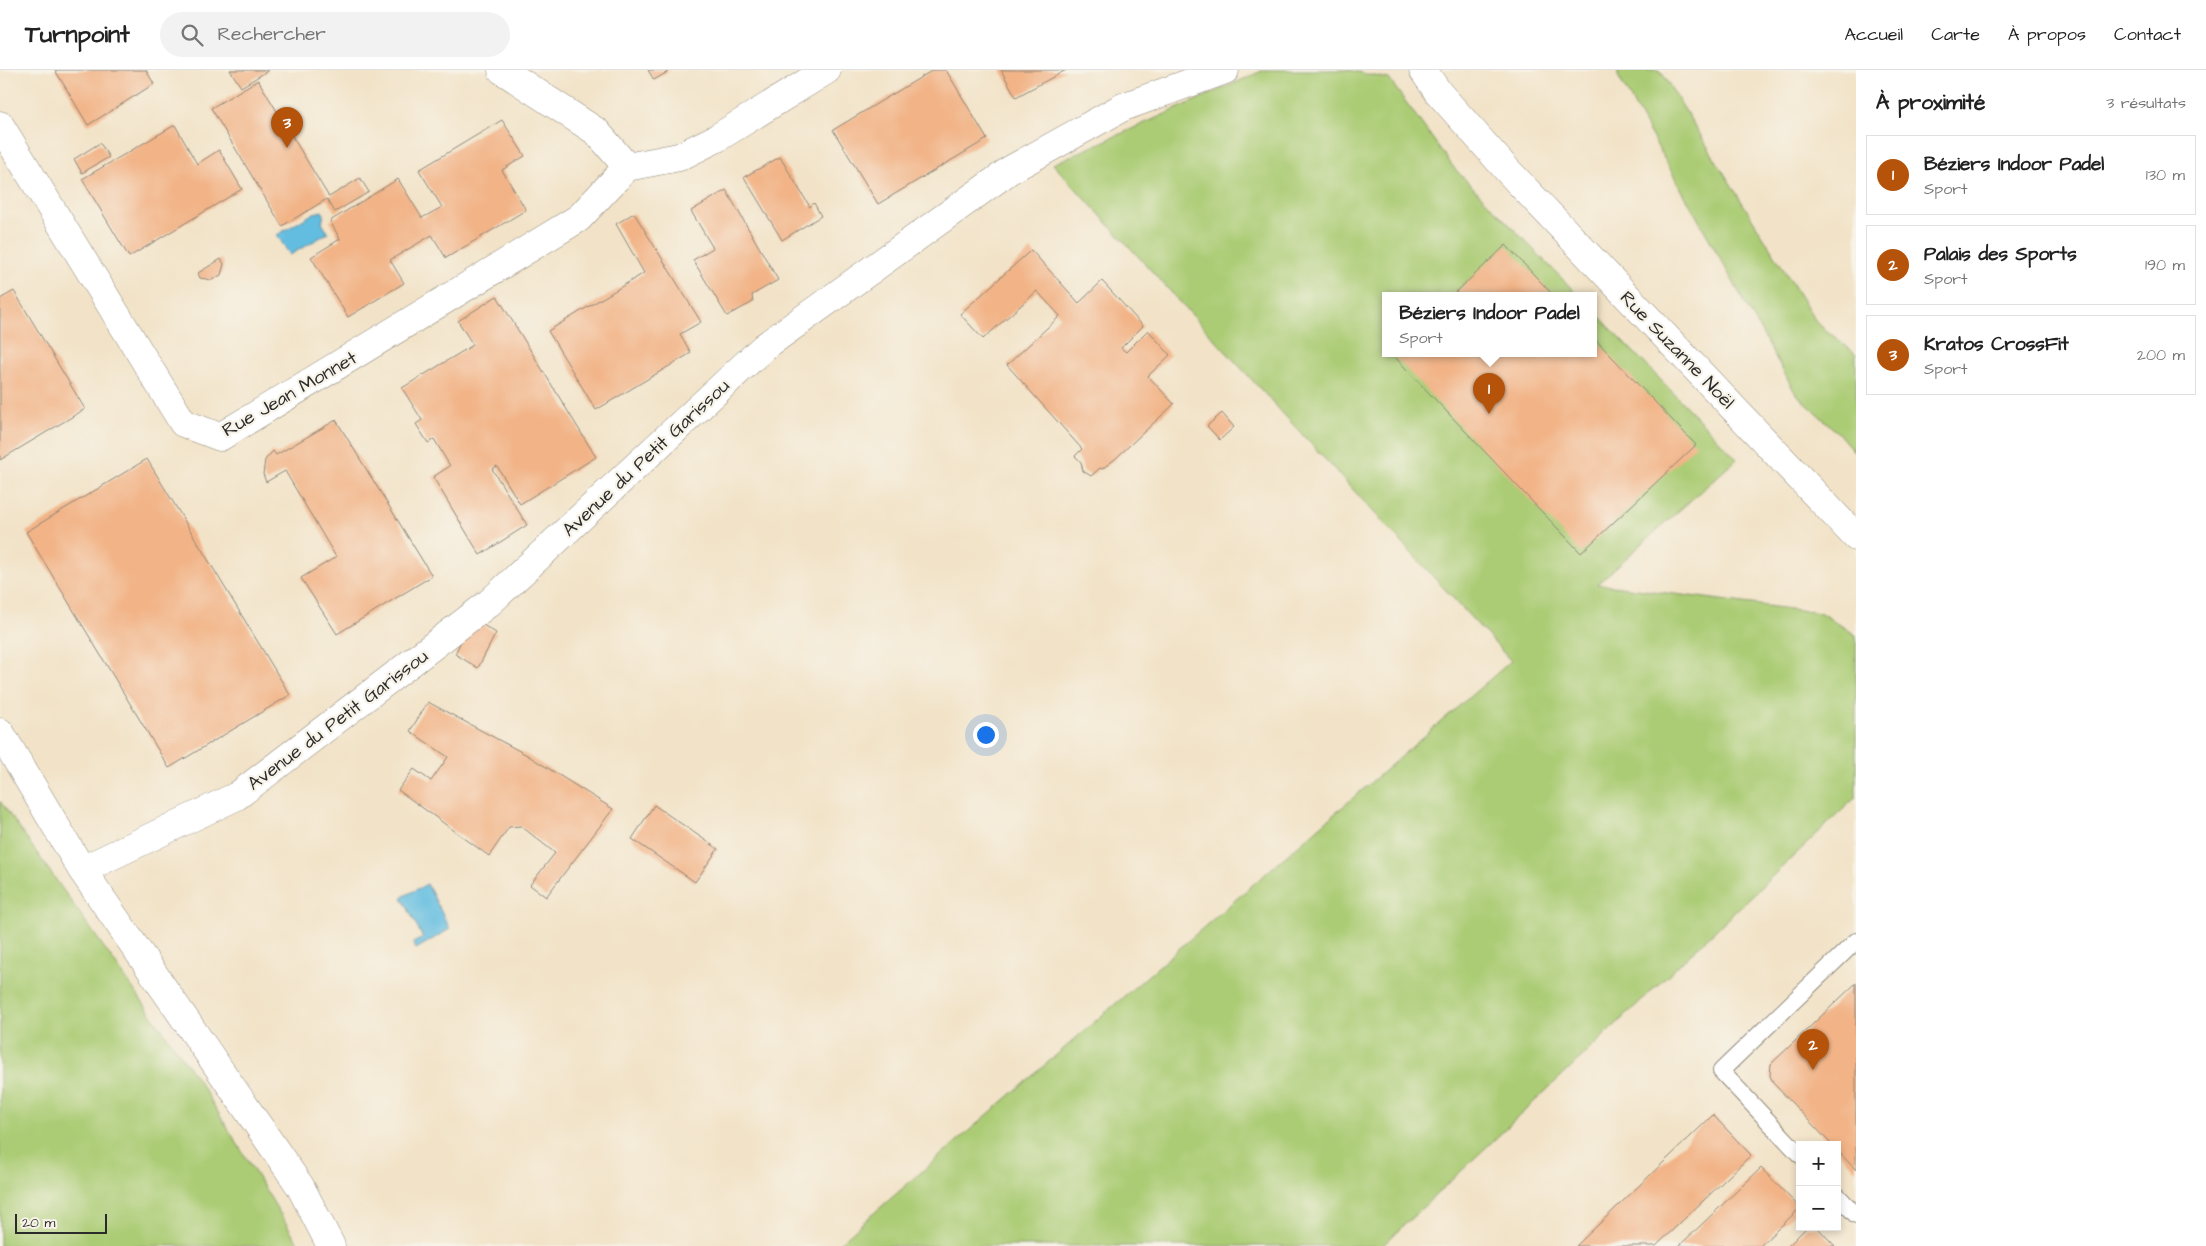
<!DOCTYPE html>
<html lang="fr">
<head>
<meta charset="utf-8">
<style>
  :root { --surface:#fff; --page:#f2f2f2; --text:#222; --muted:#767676; --line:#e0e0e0; --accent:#b45309 }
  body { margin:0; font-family:"Architects Daughter",sans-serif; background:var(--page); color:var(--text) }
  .controls { position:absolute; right:15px; bottom:15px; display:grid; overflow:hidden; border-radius:0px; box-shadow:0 2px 8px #0003 }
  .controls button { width:45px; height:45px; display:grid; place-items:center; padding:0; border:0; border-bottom:1px solid var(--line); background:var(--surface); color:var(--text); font:25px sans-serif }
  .scale { position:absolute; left:15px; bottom:12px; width:92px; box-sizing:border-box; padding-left:5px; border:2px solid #2b2b2b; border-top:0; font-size:14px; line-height:18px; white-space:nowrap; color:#2b2b2b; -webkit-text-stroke:4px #f7f3e8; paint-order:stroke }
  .you { position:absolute; left:985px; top:664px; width:18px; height:18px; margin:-12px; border:4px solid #fff; border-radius:50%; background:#1a73e8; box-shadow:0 0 0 8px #1a73e833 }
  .badge { display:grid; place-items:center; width:32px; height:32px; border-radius:50%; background:var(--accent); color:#fff; font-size:16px; font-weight:700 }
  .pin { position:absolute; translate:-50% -41px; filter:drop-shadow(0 1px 2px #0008) }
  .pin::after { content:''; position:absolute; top:26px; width:18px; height:15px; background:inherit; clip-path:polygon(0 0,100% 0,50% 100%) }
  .popup { position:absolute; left:1382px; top:222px; width:215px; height:65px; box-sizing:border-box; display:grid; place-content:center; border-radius:0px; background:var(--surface); filter:drop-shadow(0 1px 4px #0005); font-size:16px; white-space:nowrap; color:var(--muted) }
  .popup b { font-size:19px; color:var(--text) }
  .popup::after { content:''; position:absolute; left:50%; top:100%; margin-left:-10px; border:10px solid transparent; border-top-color:var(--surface) }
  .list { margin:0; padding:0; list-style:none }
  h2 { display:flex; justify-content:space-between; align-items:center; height:65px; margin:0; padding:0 20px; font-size:21px }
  h2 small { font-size:16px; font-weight:400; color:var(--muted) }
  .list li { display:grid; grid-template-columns:32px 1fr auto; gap:15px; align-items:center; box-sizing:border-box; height:80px; margin:0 10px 10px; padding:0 10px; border:1px solid var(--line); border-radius:0px }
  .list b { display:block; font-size:19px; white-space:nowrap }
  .list p { margin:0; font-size:16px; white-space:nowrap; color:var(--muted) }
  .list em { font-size:16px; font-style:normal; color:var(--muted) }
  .icon { flex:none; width:28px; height:28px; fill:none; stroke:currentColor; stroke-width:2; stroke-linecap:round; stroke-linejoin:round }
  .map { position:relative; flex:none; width:1856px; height:1176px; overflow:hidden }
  header { display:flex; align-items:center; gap:30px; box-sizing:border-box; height:70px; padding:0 25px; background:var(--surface); border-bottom:1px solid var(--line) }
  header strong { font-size:24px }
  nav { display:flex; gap:28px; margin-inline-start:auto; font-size:18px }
  .search { width:350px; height:45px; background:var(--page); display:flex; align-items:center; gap:12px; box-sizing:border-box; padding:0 18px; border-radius:28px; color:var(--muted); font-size:19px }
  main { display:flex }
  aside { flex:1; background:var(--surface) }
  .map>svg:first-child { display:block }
  .green { fill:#abcc74; stroke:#6b7c50 }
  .water { fill:#62bde0; stroke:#467486 }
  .building { fill:#f2b487 }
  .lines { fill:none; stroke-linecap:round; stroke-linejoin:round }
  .service-casing { stroke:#8e877a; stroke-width:18 }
  .minor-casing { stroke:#8e877a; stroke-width:29 }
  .tertiary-casing { stroke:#8e877a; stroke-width:29 }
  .service { stroke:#fff; stroke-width:16 }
  .minor { stroke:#fff; stroke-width:28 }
  .tertiary { stroke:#fff; stroke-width:28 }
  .labels { text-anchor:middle; stroke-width:4.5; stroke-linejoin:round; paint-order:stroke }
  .street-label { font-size:19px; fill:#2b2b2b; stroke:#f7f3e8 }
</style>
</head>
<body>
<header>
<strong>Turnpoint</strong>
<div class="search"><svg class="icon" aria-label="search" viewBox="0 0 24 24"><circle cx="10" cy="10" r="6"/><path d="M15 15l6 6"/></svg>Rechercher</div>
<nav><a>Accueil</a><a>Carte</a><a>À propos</a><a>Contact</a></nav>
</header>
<main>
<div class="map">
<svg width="1856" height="1176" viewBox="0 0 1856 1176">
  <rect width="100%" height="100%" fill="#f7f3e8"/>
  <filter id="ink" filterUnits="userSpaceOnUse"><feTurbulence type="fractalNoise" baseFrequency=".02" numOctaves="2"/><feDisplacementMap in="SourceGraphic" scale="10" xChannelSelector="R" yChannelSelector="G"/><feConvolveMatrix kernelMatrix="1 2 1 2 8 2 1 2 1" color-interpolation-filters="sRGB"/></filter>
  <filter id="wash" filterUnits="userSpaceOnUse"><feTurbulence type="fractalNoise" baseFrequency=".0096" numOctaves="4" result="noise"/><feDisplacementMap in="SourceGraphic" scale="20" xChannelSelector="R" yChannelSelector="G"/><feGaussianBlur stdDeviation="1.12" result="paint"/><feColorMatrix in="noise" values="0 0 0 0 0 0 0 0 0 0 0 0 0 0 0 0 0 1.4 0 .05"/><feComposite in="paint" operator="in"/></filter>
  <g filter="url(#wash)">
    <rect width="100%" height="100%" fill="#f2e3c8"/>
    <path class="green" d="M1264 0H1348L1389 9 1454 98 1578 225H1385V283H1593V240L1737 389 1597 514 1821 543 1856 565V727L1382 1176H836L1511 591 1053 94Z
      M1618 0H1660L1817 253 1856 284V384L1838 363 1796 324 1618 6Z
      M0 731 200 1013 300 1176H0Z"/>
    <path class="water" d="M322 141 324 144 322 153 328 163 290 185 277 165 314 143Z
      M427 814 450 859 416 879 413 873 423 868 402 827Z"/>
    <g id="blocks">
      <path class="building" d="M55 0H146L154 14 88 55Z
        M230 0H269L241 17Z
        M648 0H671L654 10Z
        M933 0H946L987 69 878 134 833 60Z
        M1001 0H1066L1016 27Z
        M258 10 329 127 360 108 369 122 335 142 327 129 282 156 211 38Z
        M502 50 525 86 502 100 526 140 446 188 432 165 390 190 404 213 348 247 311 187 340 169 330 151 398 109 422 148 442 137 419 100Z
        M175 55 197 94 219 80 242 119 129 187 82 109Z
        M100 73 109 87 82 103 74 89Z
        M780 87 810 137 814 133 821 146 782 170 744 107Z
        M726 120 778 210 752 225 753 232 727 246 693 190 713 178 691 141Z
        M634 143 701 252 680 264 691 283 596 340 548 261 644 203 616 154Z
        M1506 175 1553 225H1453Z
        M1031 180 1079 233 1102 211 1143 256 1121 278 1126 282 1148 260 1170 285 1148 306 1174 334 1115 389 1102 399 1100 398 1091 406 1083 401 1081 392 1075 386 1082 379 1007 295 1060 246 1037 221 983 269 960 244Z
        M221 189 224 194 221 205 212 210 200 208 198 203Z
        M14 221 85 339 0 390V229Z
        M497 226 596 387 520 434 497 396 492 399 527 455 480 485 433 407 450 396 434 369 428 373 416 354 422 350 402 318 473 275 458 251Z
        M1593 267 1696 375 1581 483 1391 283H1593Z
        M1222 343 1234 357 1220 370 1207 356Z
        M336 350 432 506 337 564 301 508 336 487 285 401 266 412 263 404 265 390 273 381 276 385Z
        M147 389 290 625 169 698 26 462Z
        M472 548 496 563 478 598 455 584Z
        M428 632 527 685 613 739 546 827 530 815 555 783 521 756 509 757 489 786 398 720 414 699 431 711 448 687 410 661Z
        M654 735 718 779 695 812 632 769Z
        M1856 913V1100L1837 1080V1075H1832L1774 1014 1770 1006 1771 994Z
        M1713 1045 1751 1085 1656 1176H1576Z
        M1761 1098 1800 1138 1760 1176H1679Z
        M1807 1157H1817L1835 1176H1788Z"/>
    </g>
  </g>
  <g filter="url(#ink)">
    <use href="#blocks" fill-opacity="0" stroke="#8e877a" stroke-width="1"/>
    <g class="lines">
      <defs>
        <path id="service" d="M1800 1085 1721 1001 1856 871
          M1837 1125 1856 1145"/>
        <path id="minor" d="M502 0 597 62 627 97 679 87 717 68 827 0
          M1423 0 1438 22 1509 102 1856 467
          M0 55 183 353 220 367 579 148 627 97
          M82 800 237 726 489 533 764 277 1010 100 1123 37 1225 0"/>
        <path id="tertiary" d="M0 662 82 800 300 1116 331 1176"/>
      </defs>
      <use href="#service" class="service-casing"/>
      <use href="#minor" class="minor-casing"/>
      <use href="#tertiary" class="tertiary-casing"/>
      <use href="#service" class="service"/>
      <use href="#minor" class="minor"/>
      <use href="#tertiary" class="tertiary"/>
    </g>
  </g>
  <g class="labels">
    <g class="street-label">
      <text transform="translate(1678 279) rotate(46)" y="7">Rue Suzanne Noël</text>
      <text transform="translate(289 323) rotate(-30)" y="7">Rue Jean Monnet</text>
      <text transform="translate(645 387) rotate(-43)" y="7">Avenue du Petit Garissou</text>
      <text transform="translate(337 649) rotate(-37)" y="7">Avenue du Petit Garissou</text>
    </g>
  </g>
</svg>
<div class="controls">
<button>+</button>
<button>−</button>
</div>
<div class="scale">20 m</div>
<div class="you"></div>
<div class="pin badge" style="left:1489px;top:344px">1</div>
<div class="popup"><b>Béziers Indoor Padel</b>Sport</div>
<div class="pin badge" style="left:1813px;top:1000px">2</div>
<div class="pin badge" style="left:287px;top:78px">3</div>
</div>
<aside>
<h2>À proximité<small>3 résultats</small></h2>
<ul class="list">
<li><span class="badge">1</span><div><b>Béziers Indoor Padel</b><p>Sport</p></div><em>130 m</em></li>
<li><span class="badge">2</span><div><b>Palais des Sports</b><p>Sport</p></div><em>190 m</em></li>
<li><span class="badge">3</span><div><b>Kratos CrossFit</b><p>Sport</p></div><em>200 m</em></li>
</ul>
</aside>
</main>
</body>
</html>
